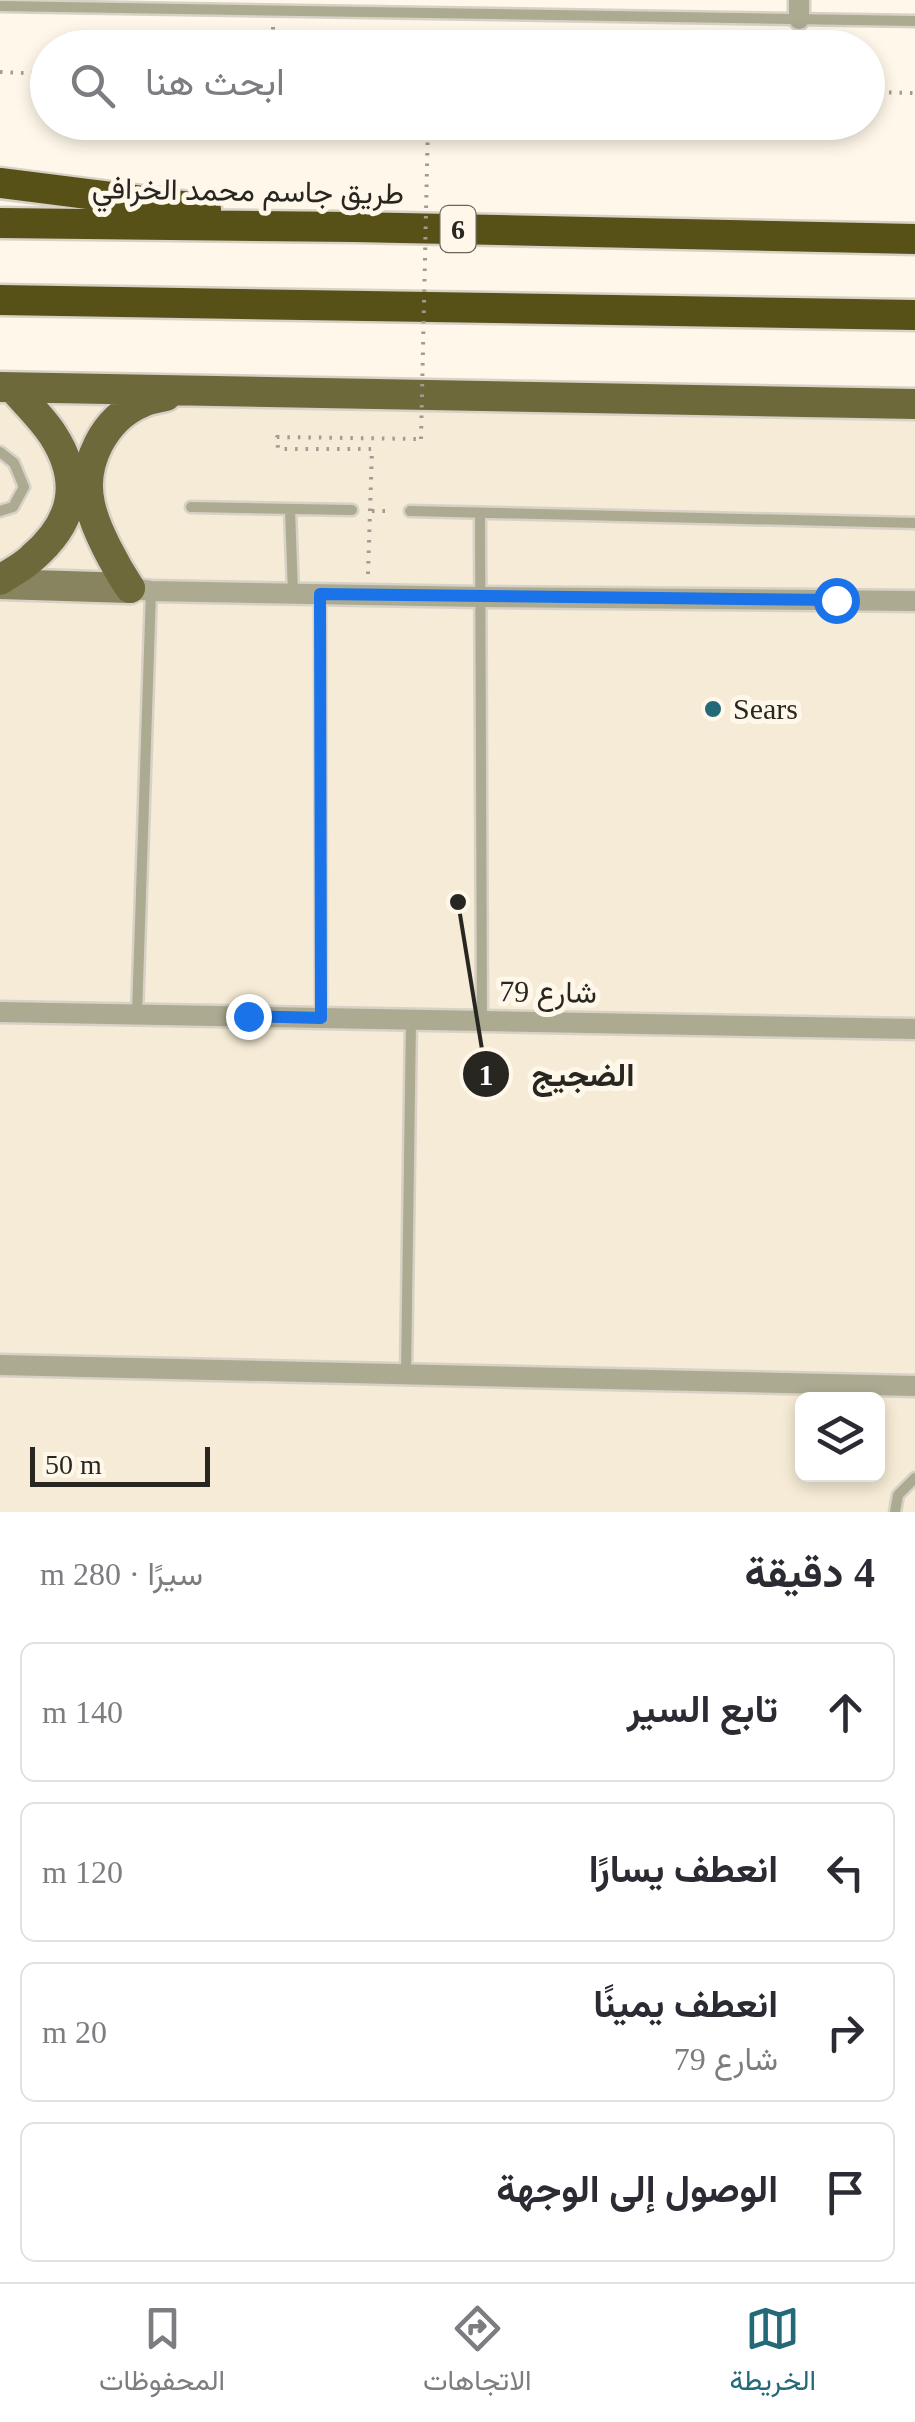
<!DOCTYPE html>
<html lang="ar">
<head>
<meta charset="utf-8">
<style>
  :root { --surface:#fff; --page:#f7f7f7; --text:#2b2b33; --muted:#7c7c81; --line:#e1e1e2; --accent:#236978 }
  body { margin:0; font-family:"Times New Roman",Vazirmatn,serif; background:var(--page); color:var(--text); direction:rtl }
  .controls { position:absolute; right:30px; bottom:30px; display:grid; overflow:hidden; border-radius:15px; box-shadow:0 5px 15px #0003 }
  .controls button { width:90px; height:90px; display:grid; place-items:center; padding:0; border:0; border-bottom:2px solid var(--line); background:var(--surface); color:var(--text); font:50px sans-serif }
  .scale { position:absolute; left:30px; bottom:25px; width:180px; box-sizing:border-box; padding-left:10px; border:5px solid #282621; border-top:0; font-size:28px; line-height:35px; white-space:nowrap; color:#282621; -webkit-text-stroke:8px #fff8ea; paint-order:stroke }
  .stop { position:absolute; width:30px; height:30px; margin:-22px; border:8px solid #1a73e8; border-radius:50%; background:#fff }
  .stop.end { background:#1a73e8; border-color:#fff; box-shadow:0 2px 10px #0008 }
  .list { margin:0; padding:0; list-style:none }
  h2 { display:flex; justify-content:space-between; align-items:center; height:130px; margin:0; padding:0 40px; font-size:42px }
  h2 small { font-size:32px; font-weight:400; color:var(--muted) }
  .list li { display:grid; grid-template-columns:65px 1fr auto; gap:30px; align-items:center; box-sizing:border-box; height:140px; margin:0 20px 20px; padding:0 20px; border:2px solid var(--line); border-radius:15px }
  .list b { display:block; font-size:38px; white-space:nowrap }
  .list p { margin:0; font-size:32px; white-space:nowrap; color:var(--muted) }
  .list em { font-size:32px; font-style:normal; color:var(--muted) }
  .icon { flex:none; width:55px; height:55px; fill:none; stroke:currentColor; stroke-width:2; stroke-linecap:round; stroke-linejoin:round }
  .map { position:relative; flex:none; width:915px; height:1512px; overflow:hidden; direction:ltr }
  .search { position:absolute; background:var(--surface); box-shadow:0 5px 15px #0003; left:30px; right:30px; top:30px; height:110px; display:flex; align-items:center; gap:25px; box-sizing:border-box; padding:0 35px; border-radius:55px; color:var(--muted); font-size:38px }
  .sheet { height:770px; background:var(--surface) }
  nav { display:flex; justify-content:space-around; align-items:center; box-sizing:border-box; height:140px; border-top:2px solid var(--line); background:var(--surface); font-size:28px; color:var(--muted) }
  nav a { display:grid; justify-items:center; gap:5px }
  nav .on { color:var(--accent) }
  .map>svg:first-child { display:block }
  .built { fill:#f5ebd6; fill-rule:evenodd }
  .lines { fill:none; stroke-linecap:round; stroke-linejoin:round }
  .lane-casing { stroke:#d8d2c6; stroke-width:15 }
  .street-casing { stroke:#d8d2c6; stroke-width:25 }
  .secondary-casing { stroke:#d8d2c6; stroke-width:35 }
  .primary-casing { stroke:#d8d2c6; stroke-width:35 }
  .highway-casing { stroke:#d8d2c6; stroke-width:35 }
  .path { stroke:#a19c92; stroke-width:4; stroke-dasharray:2.5 8; stroke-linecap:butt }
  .lane { stroke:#acaa91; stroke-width:10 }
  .street { stroke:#acaa91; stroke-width:20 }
  .secondary { stroke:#87845f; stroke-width:30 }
  .primary { stroke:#6d693a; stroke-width:30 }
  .highway { stroke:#575117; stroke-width:30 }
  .path-bridge { stroke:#a19c92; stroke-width:4; stroke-dasharray:2.5 8; stroke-linecap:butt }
  .route { stroke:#1a73e8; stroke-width:12 }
  .poi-dot { fill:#236978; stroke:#fff8ea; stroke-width:4 }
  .labels { text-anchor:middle; stroke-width:10; stroke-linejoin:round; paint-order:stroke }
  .shield { fill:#fff8ea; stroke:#68655d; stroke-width:2.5 }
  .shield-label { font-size:28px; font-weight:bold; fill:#282621 }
  .street-label { font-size:30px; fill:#282621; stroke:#fff8ea }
  .poi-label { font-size:30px; fill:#282621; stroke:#fff8ea; text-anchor:start }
  .leader { fill:none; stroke:#282621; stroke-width:4 }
  .callout-dot { fill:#282621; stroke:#fff8ea; stroke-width:4 }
  .mark-label { font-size:30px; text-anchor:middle; font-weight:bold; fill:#fff }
  .callout-label { font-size:32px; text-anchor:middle; font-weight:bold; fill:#282621; stroke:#fff8ea; stroke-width:10; stroke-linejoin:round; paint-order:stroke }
</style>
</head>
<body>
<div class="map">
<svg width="915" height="1512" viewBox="0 0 915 1512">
  <rect width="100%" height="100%" fill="#fff8ea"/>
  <path class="built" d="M0 387 915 404V1512H0ZM802 1400H878V1474H802Z"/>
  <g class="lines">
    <defs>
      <path id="lane" d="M0 6 915 21
        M0 452 14 463 24 487 13 507 0 511
        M191 507 352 510
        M290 509 293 593
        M410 511 915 523
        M480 513 482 1021
        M320 594 321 1017
        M137 1014 151 591
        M406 1374 411 1020
        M895 1512 898 1495 915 1478"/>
      <path id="street" d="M799 0V19
        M130 588 151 591 480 597 915 601
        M0 1012 915 1029
        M0 1365 915 1386"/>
      <path id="secondary" d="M0 584 130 588"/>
      <path id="primary" d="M0 387 915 404
        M0 580C10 573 23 567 32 558 74 522 83 482 53 435 42 418 26 403 13 388
        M130 588C116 567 95 529 90 504 81 464 104 418 143 402 150 399 158 398 166 396"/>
      <path id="highway" d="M0 183 206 209
        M0 223 353 227 915 239
        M0 300 915 315"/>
    </defs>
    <use href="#lane" class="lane-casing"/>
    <use href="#street" class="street-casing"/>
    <use href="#secondary" class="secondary-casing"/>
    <use href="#primary" class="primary-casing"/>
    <use href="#highway" class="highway-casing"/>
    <path class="path" d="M273 27 274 48
      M0 72 48 74
      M868 92 915 93
      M372 511H393
      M368 574 372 449H278L277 437 421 439"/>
    <use href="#lane" class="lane"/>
    <use href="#street" class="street"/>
    <use href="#secondary" class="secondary"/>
    <use href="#primary" class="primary"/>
    <use href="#highway" class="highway"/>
    <path class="path-bridge" d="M421 439 428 122"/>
  </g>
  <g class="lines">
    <path class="route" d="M248 1016 321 1018 320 594 836 600"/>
  </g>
  <circle class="poi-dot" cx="713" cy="709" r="10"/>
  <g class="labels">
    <rect class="shield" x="440.5" y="206" width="35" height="46" rx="8"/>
    <g class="shield-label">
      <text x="458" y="239">6</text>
    </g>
    <g class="street-label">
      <text transform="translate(248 191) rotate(1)" y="10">طريق جاسم محمد الخرافي</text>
      <text transform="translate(548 992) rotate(1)" y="10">شارع 79</text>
    </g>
    <g class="poi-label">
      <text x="733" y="719">Sears</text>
    </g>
  </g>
  <path class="leader" d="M458 902L486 1074"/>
  <g class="callout-dot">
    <circle cx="458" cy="902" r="10"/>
    <circle cx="486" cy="1074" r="25"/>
  </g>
  <g class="mark-label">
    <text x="486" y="1085">1</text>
  </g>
  <g class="callout-label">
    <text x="583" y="1086">الضجيج</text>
  </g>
</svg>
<div class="controls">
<button><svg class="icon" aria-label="layers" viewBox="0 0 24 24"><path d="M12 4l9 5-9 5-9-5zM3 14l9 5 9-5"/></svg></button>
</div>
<div class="scale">50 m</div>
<div class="stop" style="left:836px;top:600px"></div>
<div class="stop end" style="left:248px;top:1016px"></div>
<div class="search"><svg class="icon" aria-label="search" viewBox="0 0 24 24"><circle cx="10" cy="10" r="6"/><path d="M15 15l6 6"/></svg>ابحث هنا</div>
</div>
<section class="sheet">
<h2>4 دقيقة<small>سيرًا · 280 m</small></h2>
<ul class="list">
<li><svg class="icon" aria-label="ahead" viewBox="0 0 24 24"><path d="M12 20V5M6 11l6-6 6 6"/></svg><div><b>تابع السير</b></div><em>140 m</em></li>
<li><svg class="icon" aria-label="left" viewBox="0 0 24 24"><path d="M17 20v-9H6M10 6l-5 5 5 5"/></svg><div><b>انعطف يسارًا</b></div><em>120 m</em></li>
<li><svg class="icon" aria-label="right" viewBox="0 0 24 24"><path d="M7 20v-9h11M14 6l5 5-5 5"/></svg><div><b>انعطف يمينًا</b><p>شارع 79</p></div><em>20 m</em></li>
<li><svg class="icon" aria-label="arrive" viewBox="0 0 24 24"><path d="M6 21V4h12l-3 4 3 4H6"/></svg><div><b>الوصول إلى الوجهة</b></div></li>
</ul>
</section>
<nav>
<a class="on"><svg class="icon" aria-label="map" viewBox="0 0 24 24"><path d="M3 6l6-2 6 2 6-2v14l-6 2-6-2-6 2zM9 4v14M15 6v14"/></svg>الخريطة</a>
<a><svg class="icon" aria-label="directions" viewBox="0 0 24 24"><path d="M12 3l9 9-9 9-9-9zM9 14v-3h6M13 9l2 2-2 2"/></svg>الاتجاهات</a>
<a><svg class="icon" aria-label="saved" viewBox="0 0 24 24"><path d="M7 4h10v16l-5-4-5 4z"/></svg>المحفوظات</a>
</nav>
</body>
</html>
